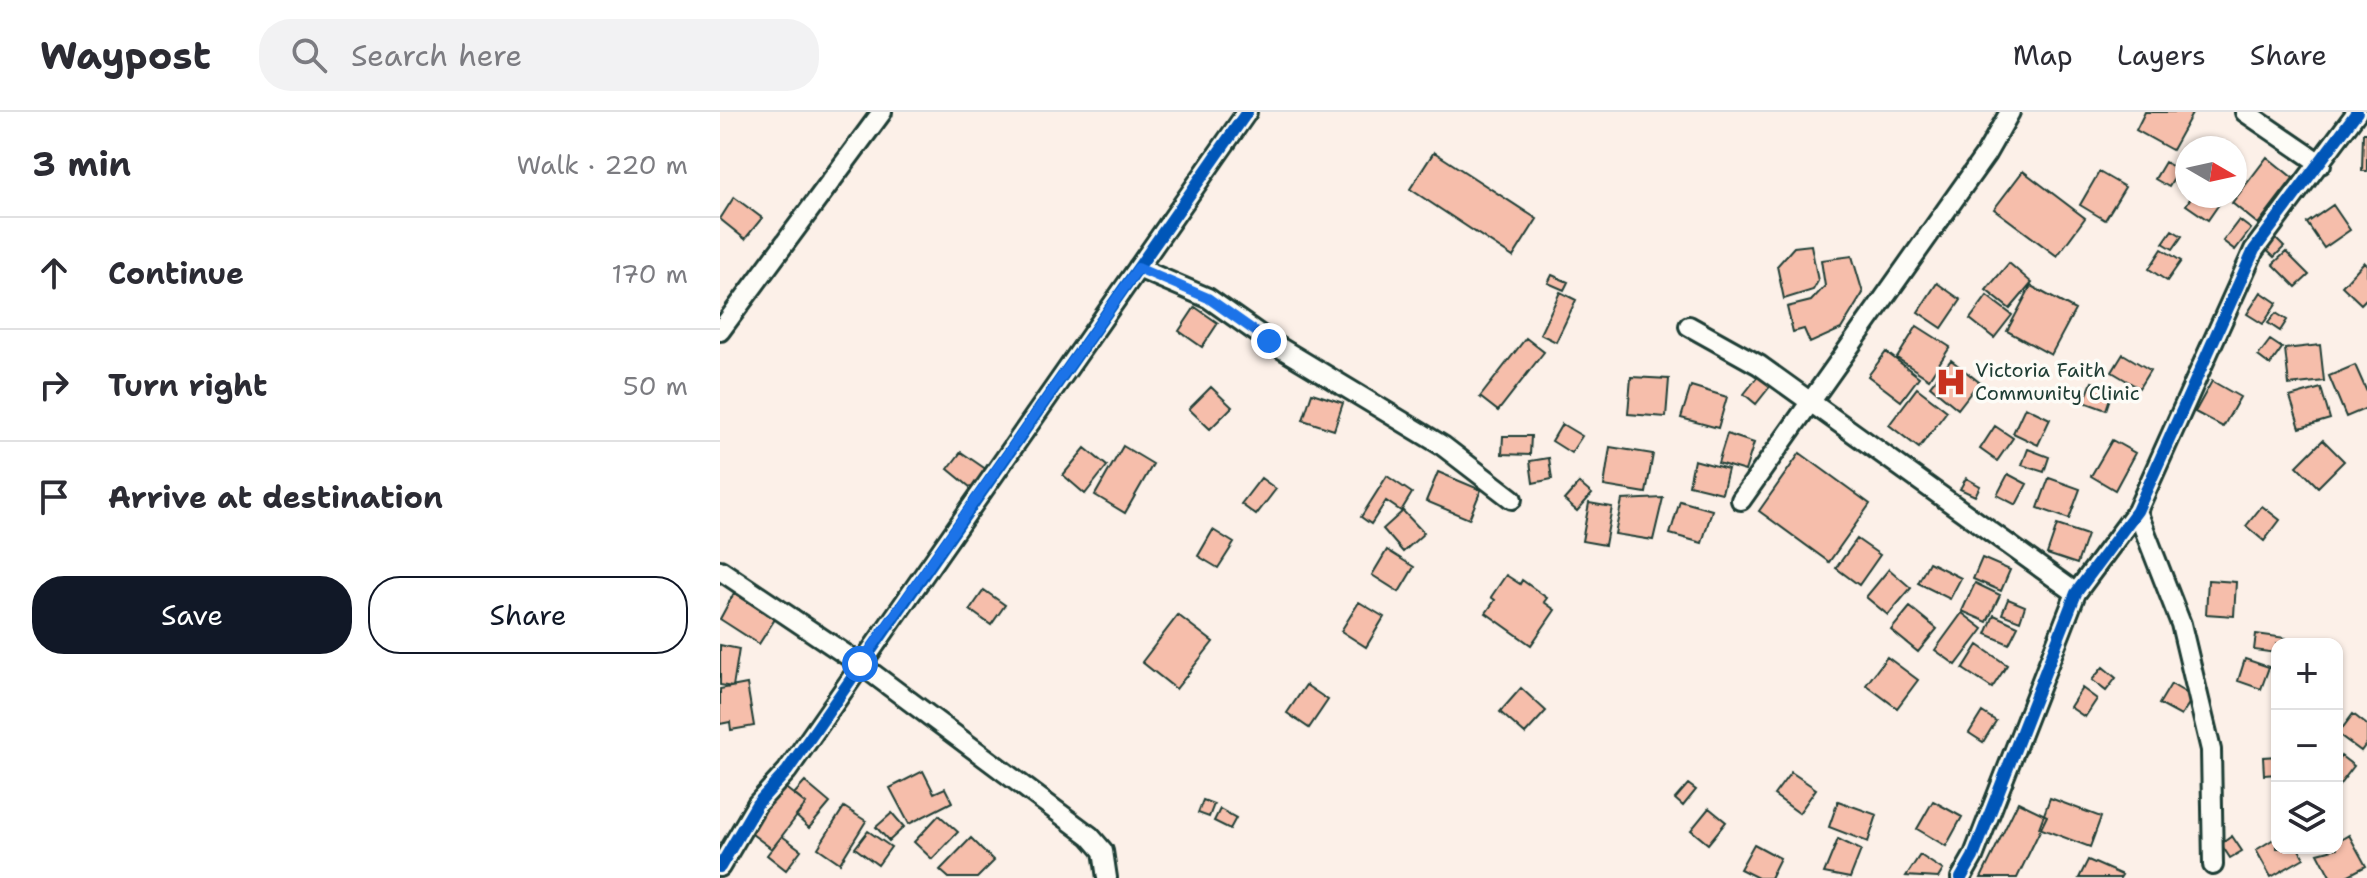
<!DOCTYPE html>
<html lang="en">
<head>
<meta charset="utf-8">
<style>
  :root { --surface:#fff; --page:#f2f2f3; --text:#2b2b33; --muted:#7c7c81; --line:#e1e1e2; --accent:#111827 }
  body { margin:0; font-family:"Shantell Sans",sans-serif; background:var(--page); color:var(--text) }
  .controls { position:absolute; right:24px; bottom:24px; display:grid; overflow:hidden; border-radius:16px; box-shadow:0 2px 6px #0004 }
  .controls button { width:72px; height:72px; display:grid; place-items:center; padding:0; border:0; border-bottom:2px solid var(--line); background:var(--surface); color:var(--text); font:40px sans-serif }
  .compass { position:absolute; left:1455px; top:24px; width:72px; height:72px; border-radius:50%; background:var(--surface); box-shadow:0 2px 6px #0004; rotate:99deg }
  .stop { position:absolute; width:24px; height:24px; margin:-18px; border:6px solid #1a73e8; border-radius:50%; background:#fff }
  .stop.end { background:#1a73e8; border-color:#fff; box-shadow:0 2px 8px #0008 }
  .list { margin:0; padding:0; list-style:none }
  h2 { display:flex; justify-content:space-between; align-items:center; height:104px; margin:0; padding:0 32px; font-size:34px }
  h2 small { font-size:26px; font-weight:400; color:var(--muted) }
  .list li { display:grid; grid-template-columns:52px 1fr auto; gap:24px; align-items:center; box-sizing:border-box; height:112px; padding:0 32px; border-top:2px solid var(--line) }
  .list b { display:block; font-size:30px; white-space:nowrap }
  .list em { font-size:26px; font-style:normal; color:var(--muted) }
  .actions { display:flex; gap:16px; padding:24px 32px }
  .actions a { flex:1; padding:18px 0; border:2px solid var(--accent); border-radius:32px; text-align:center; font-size:28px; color:var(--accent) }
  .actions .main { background:var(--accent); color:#fff }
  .icon { flex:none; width:44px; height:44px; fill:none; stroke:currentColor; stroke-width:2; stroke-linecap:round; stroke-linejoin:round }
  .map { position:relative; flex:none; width:1647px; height:766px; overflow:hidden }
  header { display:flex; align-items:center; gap:48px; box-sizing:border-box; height:112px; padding:0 40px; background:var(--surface); border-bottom:2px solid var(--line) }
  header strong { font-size:38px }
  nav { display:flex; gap:44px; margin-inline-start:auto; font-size:28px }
  .search { width:560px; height:72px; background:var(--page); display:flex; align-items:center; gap:20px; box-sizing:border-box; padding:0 28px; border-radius:32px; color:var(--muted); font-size:30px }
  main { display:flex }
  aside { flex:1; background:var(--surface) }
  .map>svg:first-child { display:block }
  .building { fill:#f6beab; stroke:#1f3d34; stroke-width:2 }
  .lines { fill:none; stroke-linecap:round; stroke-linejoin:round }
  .minor-casing { stroke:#1f3d34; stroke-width:24 }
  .minor { stroke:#fdfcf7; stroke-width:18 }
  .cycleway-casing { stroke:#fdfcf7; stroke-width:17 }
  .cycleway { stroke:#0057b8; stroke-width:12 }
  .route { stroke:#1a73e8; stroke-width:10 }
  .labels { text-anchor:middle; stroke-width:7; stroke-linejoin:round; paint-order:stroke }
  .poi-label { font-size:20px; fill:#1f3d34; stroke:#fdfcf7; text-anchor:start }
</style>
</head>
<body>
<header>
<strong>Waypost</strong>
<div class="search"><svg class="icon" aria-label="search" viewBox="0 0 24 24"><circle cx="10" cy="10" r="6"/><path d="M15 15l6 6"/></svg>Search here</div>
<nav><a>Map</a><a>Layers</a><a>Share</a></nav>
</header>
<main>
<aside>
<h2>3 min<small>Walk · 220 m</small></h2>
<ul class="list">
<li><svg class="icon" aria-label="ahead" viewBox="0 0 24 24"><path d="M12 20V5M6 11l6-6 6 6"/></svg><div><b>Continue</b></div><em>170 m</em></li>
<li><svg class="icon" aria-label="right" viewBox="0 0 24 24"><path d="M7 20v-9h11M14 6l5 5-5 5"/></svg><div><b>Turn right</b></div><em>50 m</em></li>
<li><svg class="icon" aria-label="arrive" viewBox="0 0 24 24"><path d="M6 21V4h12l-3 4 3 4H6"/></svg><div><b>Arrive at destination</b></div></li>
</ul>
<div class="actions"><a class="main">Save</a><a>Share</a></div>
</aside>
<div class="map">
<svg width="1647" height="766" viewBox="0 0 1647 766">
  <rect width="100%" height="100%" fill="#fcf0e8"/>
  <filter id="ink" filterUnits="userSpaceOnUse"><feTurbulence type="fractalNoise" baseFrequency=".0125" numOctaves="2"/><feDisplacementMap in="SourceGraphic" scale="16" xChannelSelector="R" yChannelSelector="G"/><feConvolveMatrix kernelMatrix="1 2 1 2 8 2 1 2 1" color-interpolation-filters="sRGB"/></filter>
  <g filter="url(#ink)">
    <path class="building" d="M1425 0H1468L1472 2 1452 38 1416 18Z
      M1643 21H1647V59H1642Z
      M714 40 817 107 793 145 690 77Z
      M1547 45 1573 66 1538 112 1512 91Z
      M1445 50 1459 58 1449 75 1435 67Z
      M1303 59 1365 106 1337 144 1274 97Z
      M1379 60 1405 75 1385 108 1360 93Z
      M1472 84H1502L1504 85 1488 108 1466 93Z
      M14 85 42 106 25 127 0 107Z
      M1613 93 1630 118 1604 136 1587 111Z
      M1519 108 1531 117 1515 138 1503 129Z
      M1452 118 1462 124 1453 137 1443 131Z
      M1553 124 1564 135 1554 145 1542 134Z
      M1091 133 1098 169 1093 178 1064 187 1057 154 1074 135Z
      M1442 137 1461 149 1447 169 1429 157Z
      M1566 140 1589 163 1576 175 1553 152Z
      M1132 144 1143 181 1121 217 1090 231 1084 217 1073 220 1067 195 1091 189 1105 174 1101 148Z
      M1644 150 1647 153V186L1641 192 1622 174Z
      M1289 151 1312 171 1290 197 1266 178Z
      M832 163 848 170 844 178 828 171Z
      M1217 171 1241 188 1222 216 1198 200Z
      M1311 174 1355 198 1331 243 1287 219Z
      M840 180 856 188 836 230 820 222Z
      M1541 180 1557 191 1543 212 1527 202Z
      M1267 184 1292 203 1274 226 1250 207Z
      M475 195 498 211 482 235 459 219Z
      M1556 201 1567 208 1560 219 1548 211Z
      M1197 214 1230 235 1209 267 1177 246Z
      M806 226 824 240 778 299 760 285Z
      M1550 228 1562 236 1550 253 1538 244Z
      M1600 233 1604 269 1569 273 1565 237Z
      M1166 240 1199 265 1181 289 1148 264Z
      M1403 242 1430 258 1419 276 1392 260Z
      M1231 248 1259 270 1238 297 1210 274Z
      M1635 253 1647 280V296L1626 305 1609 264Z
      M1040 262 1052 272 1036 292 1024 282Z
      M911 265 949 267 946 305 908 302Z
      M1492 269 1520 285 1503 315 1475 300Z
      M1372 270 1393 277 1386 298 1364 290Z
      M971 274 1007 285 998 316 961 306Z
      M491 275 512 295 490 317 469 297Z
      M1197 276 1227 299 1199 336 1169 313Z
      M1601 276 1610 307 1580 316 1570 285Z
      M592 281 623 291 614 318 583 308Z
      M1305 295 1330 307 1318 333 1293 321Z
      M842 312 862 324 851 341 832 329Z
      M1275 314 1293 326 1277 349 1260 337Z
      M1007 322 1034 331 1025 359 998 351Z
      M783 324H811L810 343 782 342Z
      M1392 328 1415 341 1395 378 1371 364Z
      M1603 328 1624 349 1598 375 1577 354Z
      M403 334 433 352 405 401 375 383Z
      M890 335 933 342 926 381 884 374Z
      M365 336 387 354 365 382 343 363Z
      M1308 337 1329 345 1324 360 1302 353Z
      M241 340 270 360 256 380 228 357Z
      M1080 341 1150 392 1109 450 1039 399Z
      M829 346 832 367 813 371 810 349Z
      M974 348 1008 357 1002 381 969 373Z
      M718 360 761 378 749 407 706 389Z
      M1288 362 1307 372 1296 393 1277 383Z
      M667 364 692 381 681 399 666 389 651 412 641 405Z
      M541 366 556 377 536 403 521 392Z
      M1246 366 1260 374 1255 384 1240 377Z
      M1329 366 1360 377 1349 407 1318 396Z
      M859 371 872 382 857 399 844 388Z
      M943 386 933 428 895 422 902 388Z
      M960 389 992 398 982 431 950 422Z
      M869 391 892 395 885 433 862 429Z
      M1542 394 1560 408 1544 429 1526 414Z
      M683 399 704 421 683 440 663 417Z
      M1337 413 1367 423 1357 452 1327 442Z
      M493 418 514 431 498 456 478 444Z
      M1137 427 1160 443 1139 473 1116 456Z
      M667 438 694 455 679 480 652 463Z
      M1262 446 1290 458 1281 479 1253 467Z
      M1209 450 1241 466 1230 487 1198 471Z
      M1169 457 1191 476 1168 503 1146 485Z
      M786 463 800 472 802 468 827 486 824 490 835 498 811 533 766 501 775 488 771 485Z
      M1488 468 1516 470 1514 504 1486 502Z
      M1255 471 1280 483 1267 510 1242 499Z
      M264 478 285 493 271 513 250 498Z
      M14 481 55 507 39 532 0 507Z
      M1288 487 1305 494 1300 509 1282 502Z
      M639 490 664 505 646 535 621 519Z
      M1190 495 1217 517 1198 540 1171 518Z
      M1242 501 1263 517 1236 553 1215 538Z
      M458 503 493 530 456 577 422 550Z
      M1274 503 1298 514 1289 532 1266 522Z
      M1536 522 1566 526 1565 532H1557V541L1534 538Z
      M0 533 19 537 13 575 0 573Z
      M1258 533 1287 553 1272 576 1243 557Z
      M1167 545 1198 568 1177 596 1146 573Z
      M1525 547 1549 555 1541 577 1518 569Z
      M1383 555 1396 566 1386 579 1372 568Z
      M27 572 34 614 11 618 10 610 0 612V577Z
      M1451 572 1473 585 1461 604 1439 592Z
      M586 573 608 588 589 616 567 601Z
      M801 576 826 599 805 622 780 600Z
      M1362 576 1377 587 1365 605 1350 595Z
      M1262 600 1276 609 1263 630 1249 621Z
      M1633 602 1647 613V631L1641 639 1618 622Z
      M1557 644V662L1544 663 1543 645Z
      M1621 644 1634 654 1617 676V650Z
      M203 659 214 681 225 676 232 690 189 712 170 676Z
      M1071 660 1096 677 1079 701 1054 683Z
      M85 670 110 691 89 716 76 704 86 692 74 682Z
      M968 672 976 678 963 694 955 687Z
      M63 674 86 692 52 737 28 719Z
      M1330 686 1381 705 1370 735 1319 716Z
      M483 688 494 692 489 705 478 701Z
      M1118 689 1157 703 1148 730 1109 715Z
      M1213 689 1242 705 1226 734 1197 717Z
      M1298 690 1327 704 1297 766H1261Z
      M124 695 146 709 120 751 98 736Z
      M989 696 1006 710 988 732 971 718Z
      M500 697 516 706 510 717 494 709Z
      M172 701 184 715 169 729 156 715Z
      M219 703 238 720 212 747 194 730Z
      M148 719 171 735 158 753 135 736Z
      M1629 723 1646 754 1623 766H1611L1598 741 1617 736V730Z
      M62 724 81 738 66 758 47 743Z
      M1512 724 1522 739 1510 746 1501 732Z
      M1557 725V736H1578L1584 746 1551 765 1536 738Z
      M251 726 274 749 257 766H229L220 758Z
      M1118 727 1141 738 1130 766 1104 761Z
      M1034 732 1060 746 1050 766H1038L1020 757Z
      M1200 743 1223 758 1218 766 1186 764Z
      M1368 748 1402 763 1400 766H1359Z"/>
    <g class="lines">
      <defs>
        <path id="minor" d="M1525 0 1601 52
          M418 156 488 186 549 229 723 334 792 387
          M969 214 1039 253 1356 481
          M0 219 162 0
          M1021 388 1266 42 1290 0
          M1417 399 1461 512 1491 638 1493 753
          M0 458 140 552 370 724 383 739 387 766
          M0 755 37 692 67 659 527 0
          M1241 766 1253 745 1356 481 1417 399 1534 138 1637 0"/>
      </defs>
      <use href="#minor" class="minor-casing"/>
      <use href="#minor" class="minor"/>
      <defs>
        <path id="cycleway" d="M0 755 37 692 67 659 527 0
          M1241 766 1253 745 1356 481 1417 399 1534 138 1637 0"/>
      </defs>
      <use href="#cycleway" class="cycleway-casing"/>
      <use href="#cycleway" class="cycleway"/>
    </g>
  </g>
  <g class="lines" filter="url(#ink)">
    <path class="route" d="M140 552 418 156 488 186 549 229"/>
  </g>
  <defs>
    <symbol id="hospital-bare" viewBox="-9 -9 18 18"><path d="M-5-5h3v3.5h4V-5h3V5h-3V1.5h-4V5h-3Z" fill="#c8321e" stroke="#fdfcf7" stroke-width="2.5" paint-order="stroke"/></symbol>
  </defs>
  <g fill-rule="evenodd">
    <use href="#hospital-bare" x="1209" y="248" width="44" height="44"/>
  </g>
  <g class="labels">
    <g class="poi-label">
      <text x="1255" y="265">Victoria Faith<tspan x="1255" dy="23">Community Clinic</tspan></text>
    </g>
  </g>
</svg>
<div class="controls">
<button>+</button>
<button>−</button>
<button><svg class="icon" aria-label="layers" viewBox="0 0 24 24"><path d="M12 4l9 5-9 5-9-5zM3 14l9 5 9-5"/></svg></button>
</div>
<svg class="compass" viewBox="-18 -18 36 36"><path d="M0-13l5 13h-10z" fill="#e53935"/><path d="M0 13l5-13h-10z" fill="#7c7c81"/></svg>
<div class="stop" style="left:140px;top:552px"></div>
<div class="stop end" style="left:549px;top:229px"></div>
</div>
</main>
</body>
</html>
